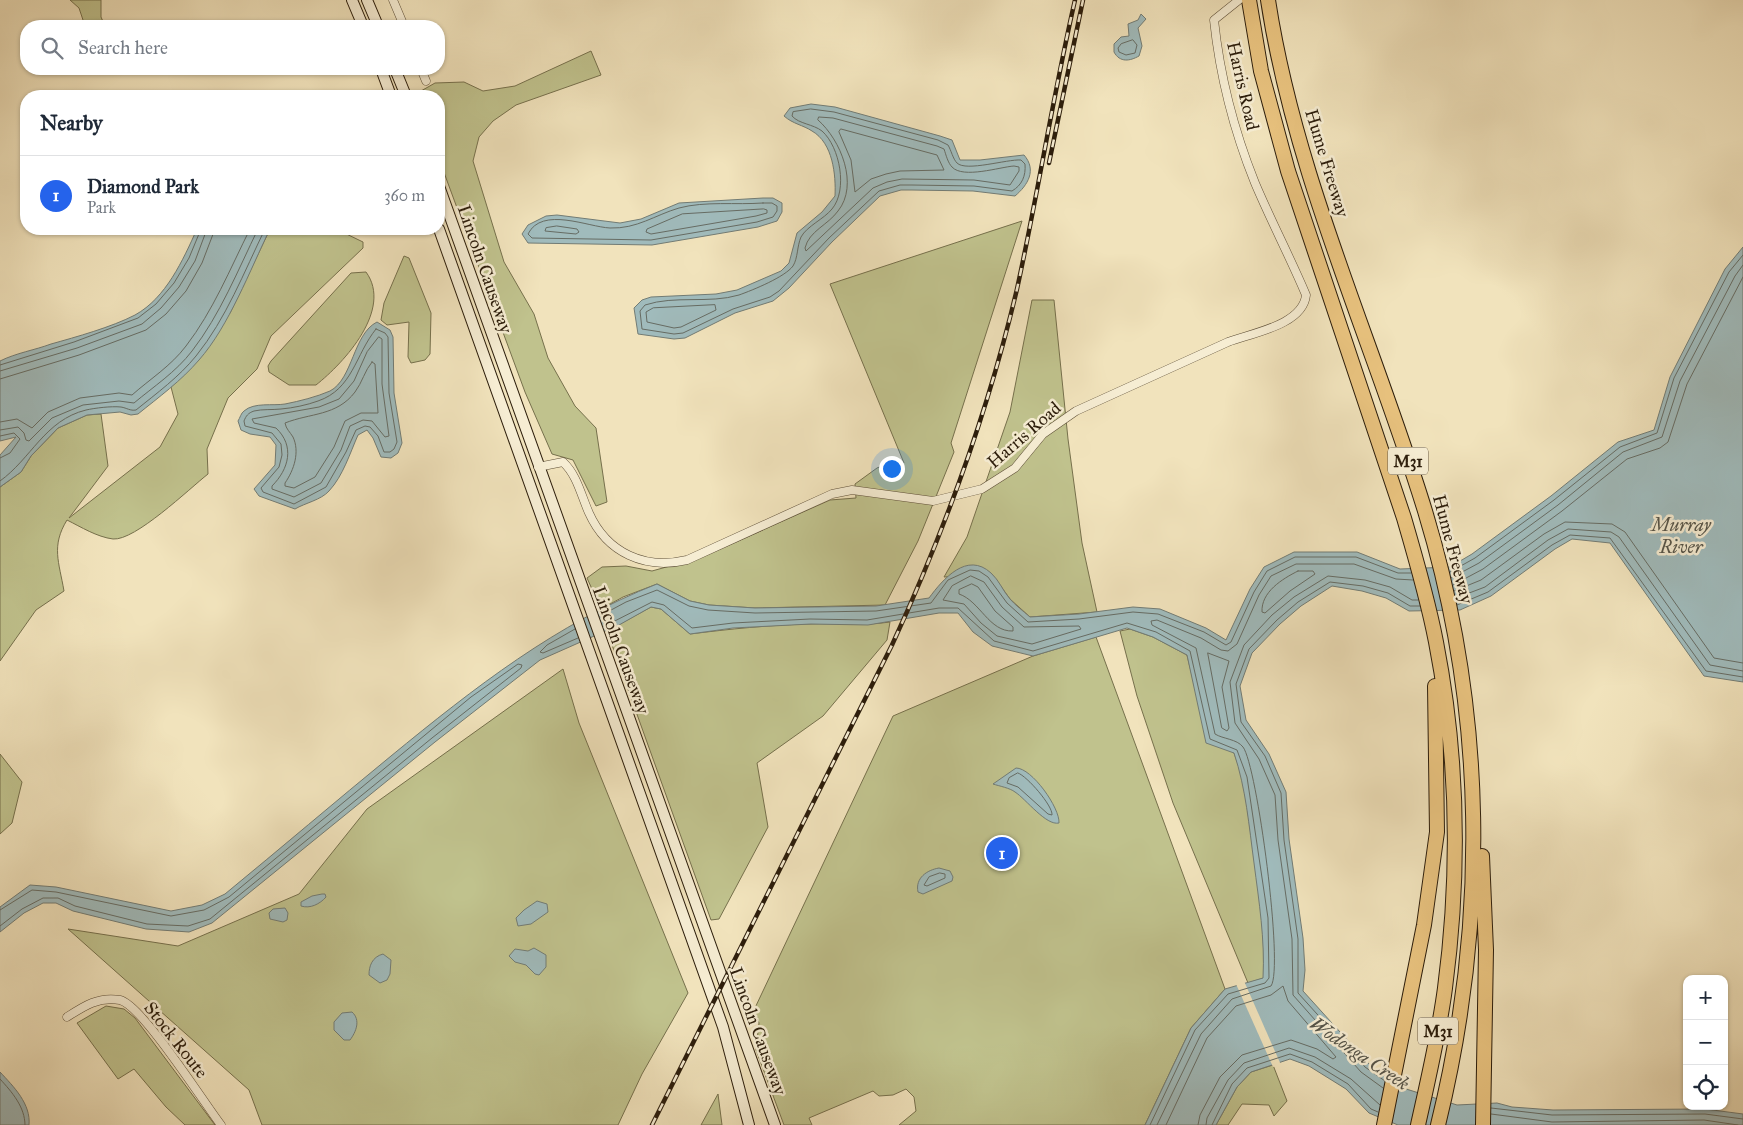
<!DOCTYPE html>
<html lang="en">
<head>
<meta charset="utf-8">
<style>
  :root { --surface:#fff; --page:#f6f6f7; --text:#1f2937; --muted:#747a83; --line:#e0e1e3; --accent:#2563eb }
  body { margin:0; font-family:"IM FELL Great Primer",serif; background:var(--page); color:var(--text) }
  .controls { position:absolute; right:15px; bottom:15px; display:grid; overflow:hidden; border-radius:10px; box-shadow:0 1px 4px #0004 }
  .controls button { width:45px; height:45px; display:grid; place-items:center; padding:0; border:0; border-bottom:1px solid var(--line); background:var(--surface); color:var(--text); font:25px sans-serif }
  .you { position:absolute; left:891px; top:468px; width:18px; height:18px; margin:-12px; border:4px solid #fff; border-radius:50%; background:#1a73e8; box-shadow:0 0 0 8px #1a73e833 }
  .badge { display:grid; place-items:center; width:32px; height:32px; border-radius:50%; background:var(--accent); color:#fff; font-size:16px; font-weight:700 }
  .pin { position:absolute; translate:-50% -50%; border:2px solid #fff; box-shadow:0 1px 5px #0006 }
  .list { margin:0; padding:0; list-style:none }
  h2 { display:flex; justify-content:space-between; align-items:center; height:65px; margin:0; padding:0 20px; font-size:21px }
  h2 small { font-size:16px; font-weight:400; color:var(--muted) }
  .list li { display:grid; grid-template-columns:32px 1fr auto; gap:15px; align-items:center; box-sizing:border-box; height:80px; padding:0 20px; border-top:1px solid var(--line) }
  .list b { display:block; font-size:19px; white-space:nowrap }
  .list p { margin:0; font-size:16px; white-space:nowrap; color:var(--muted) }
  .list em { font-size:16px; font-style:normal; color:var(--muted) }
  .icon { flex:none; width:28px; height:28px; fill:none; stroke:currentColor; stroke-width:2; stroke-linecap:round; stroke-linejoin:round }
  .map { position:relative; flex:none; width:1743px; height:1125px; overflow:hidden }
  .search { position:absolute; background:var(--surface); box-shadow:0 1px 4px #0004; left:20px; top:20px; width:425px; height:55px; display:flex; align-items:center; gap:12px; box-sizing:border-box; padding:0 18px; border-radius:20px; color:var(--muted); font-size:19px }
  .panel { position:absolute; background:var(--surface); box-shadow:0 1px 4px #0004; left:20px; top:90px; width:425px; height:145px; border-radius:20px }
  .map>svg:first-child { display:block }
  .green { fill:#c0c28d; stroke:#76704c }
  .water { fill:#a0bbbc; stroke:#727c75 }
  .pier { fill:#f1e3bc }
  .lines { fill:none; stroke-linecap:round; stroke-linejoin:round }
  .shore { stroke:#666c64; stroke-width:1 }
  .minor-casing { stroke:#5d4e37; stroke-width:9 }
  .secondary-casing { stroke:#2c1d0b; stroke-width:12 }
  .motorway-casing { stroke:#2c1d0b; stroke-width:16 }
  .minor { stroke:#f6edd3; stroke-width:8 }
  .secondary { stroke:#f6edd3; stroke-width:10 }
  .motorway { stroke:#e8c27e; stroke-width:14 }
  .rail-casing { stroke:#2c1d0b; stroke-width:4.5 }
  .rail { stroke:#f6edd3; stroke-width:2.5; stroke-dasharray:8; stroke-linecap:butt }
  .labels { text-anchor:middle; stroke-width:5; stroke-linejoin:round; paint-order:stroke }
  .shield { fill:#f6edd3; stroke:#695b47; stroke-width:1 }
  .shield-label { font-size:16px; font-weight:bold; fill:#2c1d0b }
  .street-label { font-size:18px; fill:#2c1d0b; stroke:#f6edd3 }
  .water-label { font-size:19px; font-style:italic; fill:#555449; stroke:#f6edd3 }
</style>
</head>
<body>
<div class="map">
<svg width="1743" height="1125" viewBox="0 0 1743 1125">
  <rect width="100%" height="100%" fill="#f1e3bc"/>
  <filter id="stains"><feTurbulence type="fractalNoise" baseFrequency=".004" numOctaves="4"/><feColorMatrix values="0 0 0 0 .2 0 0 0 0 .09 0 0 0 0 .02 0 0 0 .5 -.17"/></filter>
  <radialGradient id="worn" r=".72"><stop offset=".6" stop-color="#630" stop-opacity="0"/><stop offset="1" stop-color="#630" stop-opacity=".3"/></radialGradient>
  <path class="green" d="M70 0H101V17L105 26H85L79 8Z
    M591 51 601 75 516 105 493 121 479 137 473 161 504 262 534 314 548 358 575 406 596 428 607 502 596 506 573 460 552 454 525 392 439 159V96L414 95 435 83 464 82 483 91 515 86Z
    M1022 221 951 443 954 452 918 541 885 605 755 608 709 605 690 601 657 584 623 597 601 609 587 578 602 567 626 566 652 571 702 557 830 500 856 498 855 484 877 468 897 460 904 463 830 284Z
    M270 229H336L363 242V248L271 336 257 369 228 398 207 449 208 474C189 489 135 541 113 539 97 537 81 527 67 520 51 546 59 562 64 591L36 610 0 661V487L21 472 31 456 58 428 87 415 101 414 108 466 69 518 160 447 178 414 171 387 230 313Z
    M404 256 409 258 431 313 430 354 425 360 411 363 408 357 409 322 387 325 381 320 384 303Z
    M366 272C393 309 345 362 316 385H289L269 372 268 366 271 361 351 273Z
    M1032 300H1054L1068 439 1082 543 1097 612 1030 617 1010 599 992 574 944 577 967 537 1010 412Z
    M651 607 661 609 690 634C730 629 769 625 809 624 837 623 863 626 890 622L887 640 823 716 757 763 768 827 719 919 711 920 607 631Z
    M1130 629 1153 637 1187 655 1194 684 1234 753 1243 778 1263 919 1264 978 1248 983 1173 803 1137 696 1120 631Z
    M1096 637 1225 989 1191 1028 1145 1125H899L916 1111 914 1097 906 1089 893 1095 879 1096 873 1091 809 1118 812 1125H784L756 1050 759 1023 754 1010 893 716 1033 656Z
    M563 669 579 723 688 993 642 1074 618 1125H262L249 1090 68 929 178 946 299 894 367 809Z
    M0 754 22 782 12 823 0 834Z
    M106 1006 124 1009 135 1018 215 1125H185L166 1107 134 1069 118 1079 77 1023Z
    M1273 1065 1287 1101 1274 1116 1269 1105 1242 1104 1228 1125H1216L1237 1087 1251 1072Z
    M718 1094 722 1125H701Z"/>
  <path class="water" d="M1141 14 1146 19 1138 28 1142 46 1139 56C1130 61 1120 63 1114 52V44L1121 37 1129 36 1128 24 1138 20Z
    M811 104 835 107 940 136 952 140 960 160H980L1024 155C1037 170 1028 185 1015 196L973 191 912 190H901L880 196 832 242 789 288 773 301 735 313 685 338 674 339 638 334 634 308 642 300 651 297 716 294 737 290 781 271 789 263 797 233 822 212 835 196C836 175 833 143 812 131 803 125 793 124 784 116L790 108Z
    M763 198H773L782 203V212L777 221 758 227 652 245 528 243 522 234 528 225 546 216 557 215 620 223 641 219 679 203Z
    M197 229H270C250 270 229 326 199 360 181 381 159 397 138 414L131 415 120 412 87 415 58 428 31 456 21 472 0 487V455L16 437 0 441V361C16 353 35 350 51 344 76 337 112 327 135 315 166 298 183 260 197 229Z
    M1743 247V682L1704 676 1610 543 1572 539 1555 549 1491 596 1460 610 1409 611 1386 598 1362 591 1332 586 1301 606 1280 624 1252 653 1240 686 1246 720 1269 754 1286 792 1289 839 1303 938 1305 970 1303 991 1369 1064 1403 1088 1457 1105 1497 1103 1512 1107 1553 1110 1705 1109 1743 1114V1125H1398L1369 1113 1346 1089 1309 1066 1290 1059 1251 1072 1237 1087 1216 1125H1145L1191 1028 1225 989 1263 978C1265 939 1259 902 1254 863 1249 826 1246 789 1234 753L1206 743 1187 655 1153 637 1127 628 1033 656 992 646 973 632 958 613H939L868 625 811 624 733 628 690 634 661 609 651 607 619 625 540 660 435 742 212 923 189 932 146 929 73 911 56 903H43L24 913 0 932V907L30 885 56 887 171 911 202 905 225 894C281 848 336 801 391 756 474 688 557 623 657 584L690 601 709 605 755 608 876 606 929 598C943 579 967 551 991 573 999 580 1003 591 1010 599 1015 605 1023 611 1030 617L1079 614 1133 607 1160 609 1206 628 1226 640 1250 589 1264 567 1294 552H1357L1400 569 1450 567 1472 554 1551 496 1618 442 1654 430 1670 377 1725 269Z
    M377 322 390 330 393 337 394 393 402 443 398 453 391 458 381 457 373 438 367 430 358 435C350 453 343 476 329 491 321 500 305 503 295 509L259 496 254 489 275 465 276 445 270 437 250 434 241 430 238 421C240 418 241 413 244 411 254 402 273 406 285 404 300 401 316 397 330 391 353 379 353 334 377 322Z
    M1016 768C1032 768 1060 808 1059 823 1046 826 1026 799 1015 792 1010 788 999 786 993 784Z
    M939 868 950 871 953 877 952 881 923 894 918 892C915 878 927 870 939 868Z
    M322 894H325L326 897C320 904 310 909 301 906V902L312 896Z
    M537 901 547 904 548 912 531 924 518 926 516 918 524 910Z
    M285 908 288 913 287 920 283 922 270 919 269 913 273 909Z
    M534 948 546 955V967L539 975 535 974 526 965 515 962 509 956 515 949 528 951Z
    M383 954 391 960 390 974 387 980 380 983 369 975C369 966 372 957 383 954Z
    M352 1012C361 1020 356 1032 350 1040H344L334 1030V1022L342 1013Z
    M0 1072C14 1087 31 1104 29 1125H0Z"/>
  <path class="pier" d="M1244 981 1281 1065 1273 1067 1236 984Z"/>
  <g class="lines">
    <path class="shore" d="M1133 40 1137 45 1135 53 1126 55 1119 52 1118 48 1121 44Z
      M811 109 834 112 938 140 948 145C951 150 953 159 957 163 966 172 1007 159 1021 160L1025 164C1026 176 1022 185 1012 191L974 186 912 185H900L879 191 829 238 779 291 770 297 733 309 683 333 674 334 642 329 640 311 645 305C675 295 709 304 739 295 753 290 785 277 793 266 798 258 797 246 801 237 807 226 824 219 832 209 848 190 840 147 822 131 813 124 799 124 792 116L793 112Z
      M819 117 833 118 937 146 944 149C946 155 948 163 952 167 963 179 1000 167 1014 166L1019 167V171L1010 185 974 180 902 179 887 182 873 188 806 251 805 248C809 231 828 225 838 211 859 185 841 140 818 120Z
      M841 129 937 155 944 170 900 171 886 174 871 179 855 192 851 160 839 132Z
      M763 203H772L777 206V211L773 217 757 222 651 240 532 238 528 234C542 206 588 227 610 228 637 229 655 215 679 208 705 201 736 205 763 203Z
      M764 209 767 210V213L756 216 651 234 646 232 647 229 682 214Z
      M557 226 577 229 579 232 576 234 545 231 546 228Z
      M715 305 716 310 681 327 674 328 647 322 646 312 653 308Z
      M376 329 385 333 388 337 389 393 397 442 394 449 390 452H384L378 436 370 427 365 426 356 430 346 452 326 487 294 504 263 492 261 488 279 467 282 455 281 444 272 433 245 426 244 421C246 416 248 413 254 411 262 409 272 410 281 409 293 408 307 405 318 401 353 389 355 355 376 329Z
      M379 337 382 339V384L389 436 385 437 372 421 363 420 350 426 341 450 321 483 294 497 272 489V486C289 469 295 446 276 428L254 423 252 419 319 407 339 399 354 381 367 352Z
      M372 362 375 364 378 413H361L345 421 334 447 315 477 294 488 285 486V483C294 470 300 452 293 437 290 432 286 429 285 423 310 413 337 416 355 392 362 383 365 370 372 362Z
      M0 365 74 342 138 318 156 304 174 283 189 258 201 229
      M0 371 77 348 142 324 161 308 179 287 195 261 207 229
      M0 379 79 355 146 330 166 314 186 291 202 263 215 229
      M0 422 17 419 32 428 48 412 80 398 119 393 132 395C150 379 171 366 186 346 213 311 230 269 250 229
      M0 430 18 427 24 433 26 440 29 441 52 418 83 405 119 401 134 403C153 387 176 372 192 351 220 315 238 270 258 229
      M0 436 14 433 20 439 10 453 0 458
      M0 481C31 459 45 420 86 410 95 408 111 406 121 407 127 408 130 411 136 410 157 393 179 377 196 356 226 319 244 272 265 229
      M1298 571H1313L1315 574 1290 591 1265 613 1262 612C1261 592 1282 579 1298 571Z
      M1450 572 1475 558 1554 500 1620 447 1657 433 1674 378 1729 272 1743 255
      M971 576 984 582 1002 607 1024 627 1079 626 1081 629 1032 644 997 636 981 623 964 604 943 600 952 586Z
      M1451 578 1479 563 1558 505 1623 452 1662 437 1680 381 1735 276 1743 265
      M972 584 978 587 995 611 1013 627V631C989 632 980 601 959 594V590Z
      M1453 585 1483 569 1562 511 1627 459 1660 448 1668 442 1687 384 1743 277
      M1454 591 1481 580 1544 534 1565 522 1612 524 1625 532 1714 658 1743 663
      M1456 598 1485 587 1548 540 1568 529 1611 532 1619 537 1710 665 1743 671
      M1457 605 1488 592 1552 545 1570 535 1610 538 1706 671 1743 677
      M600 616 626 602 657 590 689 606 708 610 755 613 876 611 931 603 948 580 970 570 979 571 988 577 1007 603 1028 622 1079 619 1133 612 1158 614 1204 632 1226 645 1231 642 1254 592 1267 571 1295 557H1356L1398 573H1411
      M603 627 652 602 664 605 692 628 733 623 810 619 867 620 939 608H958L994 641 1033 651 1127 623 1156 632 1190 651 1210 739 1237 750 1247 777 1268 918 1269 978 1265 983 1228 994 1195 1030 1150 1125
      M575 629 547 645 540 652 543 653 578 638
      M1208 653 1229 661 1222 687 1229 728 1227 731 1222 728Z
      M1018 773C1027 776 1053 806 1052 815L1048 814 1018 787 1007 783 1009 778Z
      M940 873 945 874V878L927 886 924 885 929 877Z
      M0 910 32 890 56 892 171 916 204 910 229 897 471 697 518 664 522 665 521 668 432 738 210 919 188 926 147 924 75 906 58 898H43L22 909 0 926
      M0 1079C12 1092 25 1107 25 1125
      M1385 1081 1365 1067 1298 993V939L1284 840 1281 793 1265 756 1241 722 1236 684 1249 649 1277 620 1298 602 1330 582 1363 586 1388 593 1410 606H1420
      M1383 1088 1361 1072 1293 995 1292 939 1278 840 1275 795 1259 759 1235 723 1230 682 1244 645 1272 615 1294 597 1328 576 1365 580 1390 587 1412 600H1418
      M1491 1108 1552 1115 1705 1114 1743 1119
      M1491 1114 1552 1122 1704 1120 1738 1125
      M1157 1125 1201 1034 1232 999 1271 986C1284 968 1257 765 1243 747 1237 739 1223 739 1215 734L1196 648 1152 625 1151 621 1157 620 1201 638 1221 650 1228 651 1237 644 1259 595 1271 576 1296 564H1354L1396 579 1413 580
      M1166 1125 1207 1038 1236 1006 1271 995 1283 986 1288 1001 1336 1057 1333 1059 1317 1049 1291 1040 1242 1055 1220 1077 1200 1115 1198 1125
      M1206 1125 1207 1118 1228 1080 1244 1063 1289 1048 1315 1057 1351 1079 1380 1105
      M1212 1125 1232 1084 1247 1068 1290 1054 1312 1062 1348 1084 1371 1109 1378 1112"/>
    <defs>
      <path id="minor" d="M393 0 404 26
        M421 69 426 81
        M538 467 563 462C577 475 581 495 589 513 607 553 645 570 687 560L832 494 852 490 933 501 982 489 1015 468 1043 434 1076 411 1228 342C1252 333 1303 325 1306 295 1290 257 1271 221 1255 183 1234 131 1220 77 1214 20L1239 0
        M67 1017C84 1006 99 996 120 1000 142 1005 204 1103 221 1125"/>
      <path id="secondary" d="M352 0 363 26
        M367 0 378 26
        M381 69 391 96
        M395 69 406 96
        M439 186 775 1125
        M439 229 723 1027 749 1125"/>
      <path id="motorway" d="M1249 0 1261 71 1288 171 1404 518C1416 559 1428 600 1436 642 1458 755 1460 874 1445 988 1439 1034 1428 1080 1418 1125
        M1268 0C1295 177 1373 341 1425 511 1486 712 1488 922 1438 1125
        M1482 856 1486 950 1483 1125
        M1384 1125 1424 925 1437 832 1435 686"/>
    </defs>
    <use href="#minor" class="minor-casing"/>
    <use href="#secondary" class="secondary-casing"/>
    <use href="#motorway" class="motorway-casing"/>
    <use href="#minor" class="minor"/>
    <use href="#secondary" class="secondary"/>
    <use href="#motorway" class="motorway"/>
    <defs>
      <path id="rail" d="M1049 163 1083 0
        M652 1125 892 645C945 530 988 412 1017 289 1038 193 1053 96 1075 0"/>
    </defs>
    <use href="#rail" class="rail-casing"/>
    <use href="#rail" class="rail"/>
  </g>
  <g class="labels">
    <g class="shield">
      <rect x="1388" y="447.5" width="40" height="27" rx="4"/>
      <rect x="1418" y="1017.5" width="40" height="27" rx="4"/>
    </g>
    <g class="shield-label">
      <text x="1408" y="467">M31</text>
      <text x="1438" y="1037">M31</text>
    </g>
    <g class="street-label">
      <text transform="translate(1243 86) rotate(77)" y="6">Harris Road</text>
      <text transform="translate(1327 163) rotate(73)" y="6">Hume Freeway</text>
      <text transform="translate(485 269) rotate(71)" y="6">Lincoln Causeway</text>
      <text transform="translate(1024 435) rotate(-41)" y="6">Harris Road</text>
      <text transform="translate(1453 549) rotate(75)" y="6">Hume Freeway</text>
      <text transform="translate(621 650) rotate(70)" y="6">Lincoln Causeway</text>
      <text transform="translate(758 1031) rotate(70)" y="6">Lincoln Causeway</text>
      <text transform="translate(176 1040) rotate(52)" y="6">Stock Route</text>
    </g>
    <g class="water-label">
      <text x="1681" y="531">Murray<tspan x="1681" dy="22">River</tspan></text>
      <text transform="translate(1360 1053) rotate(34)" y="7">Wodonga Creek</text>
    </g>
  </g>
  <rect width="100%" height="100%" filter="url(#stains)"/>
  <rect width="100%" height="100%" fill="url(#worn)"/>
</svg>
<div class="controls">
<button>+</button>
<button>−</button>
<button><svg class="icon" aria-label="locate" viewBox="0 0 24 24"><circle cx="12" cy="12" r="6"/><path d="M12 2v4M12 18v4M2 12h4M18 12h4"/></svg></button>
</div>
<div class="you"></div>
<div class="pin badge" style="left:1002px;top:853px">1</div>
<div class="search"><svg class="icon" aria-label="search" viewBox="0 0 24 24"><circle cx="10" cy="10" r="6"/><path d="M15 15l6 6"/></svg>Search here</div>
<section class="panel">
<h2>Nearby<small></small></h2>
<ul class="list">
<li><span class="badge">1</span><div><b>Diamond Park</b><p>Park</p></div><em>360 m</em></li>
</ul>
</section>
</div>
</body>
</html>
